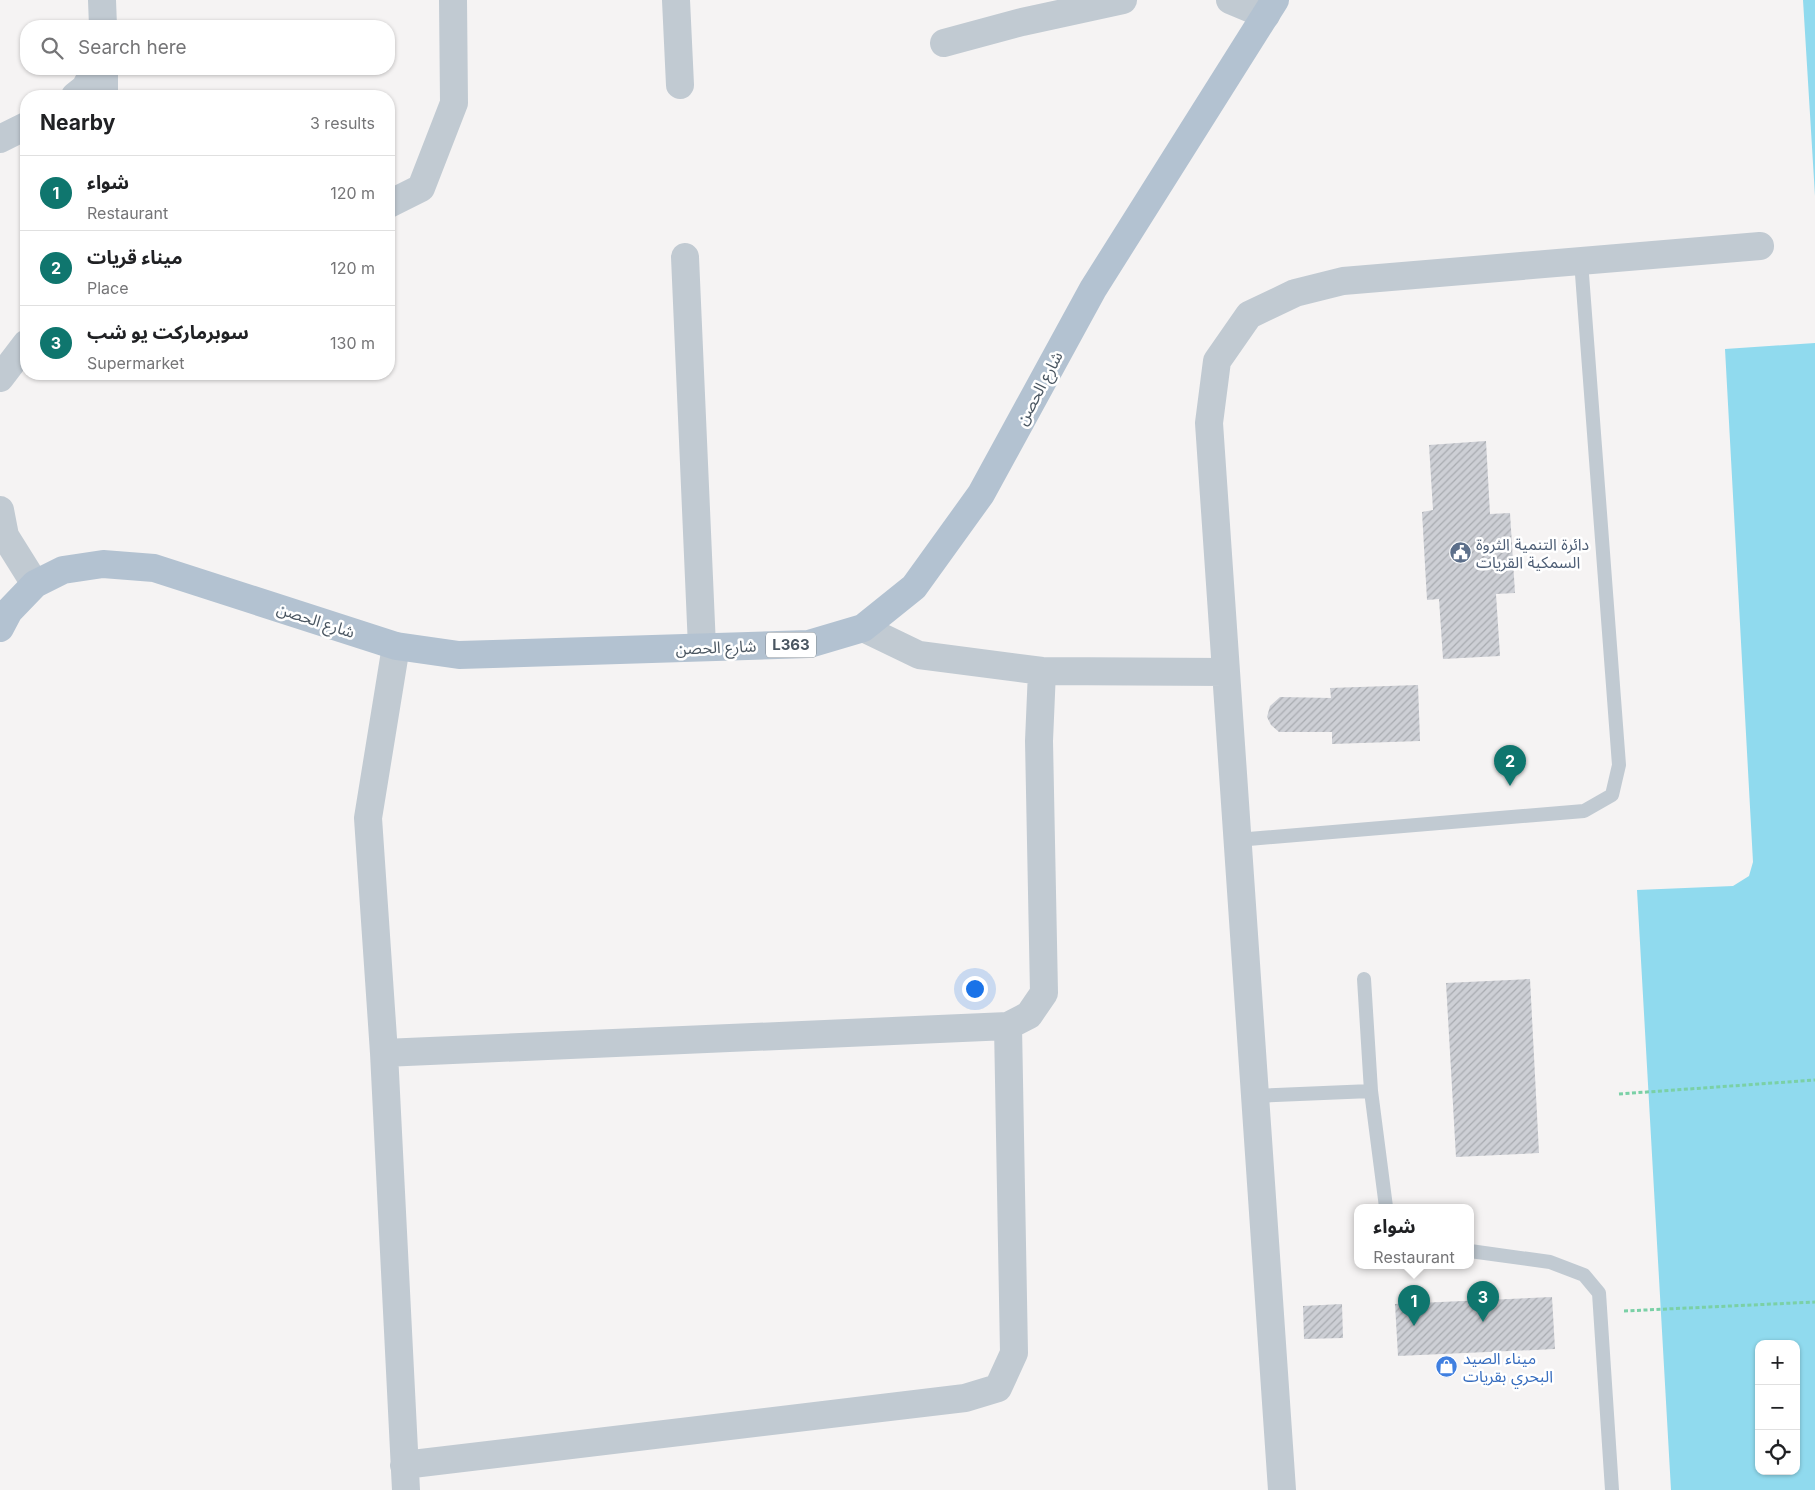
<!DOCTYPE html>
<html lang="en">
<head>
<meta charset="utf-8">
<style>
  :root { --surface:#fff; --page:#f2f2f2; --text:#202124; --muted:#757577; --line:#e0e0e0; --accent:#0f766e }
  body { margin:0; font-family:Inter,"Noto Sans Arabic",sans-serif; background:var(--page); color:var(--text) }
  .controls { position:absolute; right:15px; bottom:15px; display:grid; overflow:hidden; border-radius:10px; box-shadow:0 1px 4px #0004 }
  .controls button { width:45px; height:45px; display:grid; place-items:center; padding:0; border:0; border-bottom:1px solid var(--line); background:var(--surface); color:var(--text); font:25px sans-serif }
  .you { position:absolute; left:974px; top:988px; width:18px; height:18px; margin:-12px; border:4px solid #fff; border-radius:50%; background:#1a73e8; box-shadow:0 0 0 8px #1a73e833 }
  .badge { display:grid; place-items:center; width:32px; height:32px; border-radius:50%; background:var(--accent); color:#fff; font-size:16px; font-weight:700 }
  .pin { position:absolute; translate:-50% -41px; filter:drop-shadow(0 1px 2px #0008) }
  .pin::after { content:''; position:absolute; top:26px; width:18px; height:15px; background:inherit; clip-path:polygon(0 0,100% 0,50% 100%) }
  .popup { position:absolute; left:1354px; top:1204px; width:120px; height:65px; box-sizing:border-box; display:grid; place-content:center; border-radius:10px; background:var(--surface); filter:drop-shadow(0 1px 4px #0005); font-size:16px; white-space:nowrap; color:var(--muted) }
  .popup b { font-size:19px; color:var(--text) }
  .popup::after { content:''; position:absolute; left:50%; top:100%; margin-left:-10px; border:10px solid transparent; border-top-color:var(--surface) }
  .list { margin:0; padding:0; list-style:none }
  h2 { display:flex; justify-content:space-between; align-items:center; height:65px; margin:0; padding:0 20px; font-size:21px }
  h2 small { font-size:16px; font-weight:400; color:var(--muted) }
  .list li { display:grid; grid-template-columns:32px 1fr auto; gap:15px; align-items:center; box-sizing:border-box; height:75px; padding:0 20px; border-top:1px solid var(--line) }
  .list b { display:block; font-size:19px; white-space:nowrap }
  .list p { margin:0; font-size:16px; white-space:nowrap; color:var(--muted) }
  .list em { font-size:16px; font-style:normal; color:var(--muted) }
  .icon { flex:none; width:28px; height:28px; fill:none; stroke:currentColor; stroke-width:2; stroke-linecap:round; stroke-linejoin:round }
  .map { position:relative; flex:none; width:1815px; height:1490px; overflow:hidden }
  .search { position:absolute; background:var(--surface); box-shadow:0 1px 4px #0004; left:20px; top:20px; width:375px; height:55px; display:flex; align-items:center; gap:12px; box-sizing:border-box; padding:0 18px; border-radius:20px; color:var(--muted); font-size:19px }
  .panel { position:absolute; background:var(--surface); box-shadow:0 1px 4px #0004; left:20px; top:90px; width:375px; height:290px; border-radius:20px }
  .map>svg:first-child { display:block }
  .water { fill:#90daee; fill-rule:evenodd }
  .building { fill:url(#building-hatch) }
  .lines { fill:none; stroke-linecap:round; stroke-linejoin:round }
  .path { stroke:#7ad0a6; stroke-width:3; stroke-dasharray:4 2.5; stroke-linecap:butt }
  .lane { stroke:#c1cad2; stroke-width:14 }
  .street { stroke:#c1cad2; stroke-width:28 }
  .primary { stroke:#b3c2d1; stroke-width:28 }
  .labels { text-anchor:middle; stroke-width:5; stroke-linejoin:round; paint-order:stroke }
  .shield { fill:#fff; stroke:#808990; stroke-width:1 }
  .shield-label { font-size:15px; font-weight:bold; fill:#4a5661 }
  .street-label { font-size:16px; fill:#4a5661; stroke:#fff }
  .service-label { font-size:16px; fill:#4e5e75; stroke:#fff; text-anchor:start }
  .shop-label { font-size:16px; fill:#366cbe; stroke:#fff; text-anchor:start }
</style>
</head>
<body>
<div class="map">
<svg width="1815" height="1490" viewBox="0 0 1815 1490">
  <defs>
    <pattern id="building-hatch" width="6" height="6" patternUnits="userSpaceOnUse" patternTransform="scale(1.25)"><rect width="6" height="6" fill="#cdcfd5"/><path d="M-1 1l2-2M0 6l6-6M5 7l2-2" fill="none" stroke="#a8abb0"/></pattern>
  </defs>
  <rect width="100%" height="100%" fill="#f5f3f3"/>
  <path class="water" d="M1803 0H1815V196Z
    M1815 343V1490H1671L1637 890 1733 886 1749 876 1753 862 1725 349ZM1759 1344H1796V1471H1759Z"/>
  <path class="building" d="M1486 441 1490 514 1510 513 1515 593 1496 594 1500 656 1443 659 1439 599 1427 600 1422 512 1433 510 1429 445Z
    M1418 685 1420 741 1332 744V732H1279L1271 725 1267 717 1270 706 1280 697 1331 698 1330 688Z
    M1530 979 1539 1153 1456 1157 1446 983Z
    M1552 1297 1555 1349 1398 1356 1395 1304Z
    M1342 1304 1343 1338 1304 1339 1303 1306Z"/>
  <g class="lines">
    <path class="path" d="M1619 1094 1815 1080
      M1624 1311 1815 1302"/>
    <path class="lane" d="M1237 840 1584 811 1612 795 1619 765 1581 261
      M1364 979 1371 1091 1386 1207
      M1255 1096 1371 1091
      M1470 1251 1550 1262 1584 1275 1599 1293 1612 1490"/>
    <path class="street" d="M102 0 103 26
      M676 0 680 85
      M1230 0 1266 15
      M944 43 1022 22 1123 0
      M104 69V96
      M75 96 85 88 95 69
      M0 139 26 126
      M389 204 421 188 454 103 453 0
      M685 257 702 647
      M0 378 26 344
      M0 510 5 536 35 584
      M863 628 919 655 1042 671 1226 672
      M396 646 368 818 384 1053 406 1490
      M384 1053 1008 1026 1029 1015 1044 993 1039 741 1042 671
      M404 1465 965 1398 998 1388 1014 1353 1008 1026
      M1282 1490 1209 423 1217 361 1249 315 1295 293 1343 281 1760 246"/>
    <path class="primary" d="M0 628 9 611 35 584 63 570 103 564 154 568 396 646 459 655 809 644 863 628 914 587 981 494 1093 289 1275 0"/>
  </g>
  <defs>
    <symbol id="civic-disc" viewBox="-11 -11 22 22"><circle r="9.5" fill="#5c6f8a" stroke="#fff"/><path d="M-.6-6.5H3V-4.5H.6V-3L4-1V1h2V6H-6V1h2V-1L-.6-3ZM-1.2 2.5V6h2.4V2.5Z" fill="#fff"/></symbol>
    <symbol id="shop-disc" viewBox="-11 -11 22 22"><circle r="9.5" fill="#3f7fe0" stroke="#fff"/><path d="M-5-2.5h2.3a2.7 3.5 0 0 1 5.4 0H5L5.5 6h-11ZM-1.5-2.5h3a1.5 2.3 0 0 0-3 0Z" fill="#fff"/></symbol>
  </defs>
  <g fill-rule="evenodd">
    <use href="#civic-disc" x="1448" y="540" width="25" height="25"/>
    <use href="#shop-disc" x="1434" y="1354" width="25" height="25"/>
  </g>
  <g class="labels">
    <rect class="shield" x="766" y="632.5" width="50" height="25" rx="4"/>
    <g class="shield-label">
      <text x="791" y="650">L363</text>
    </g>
    <g class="street-label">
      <text transform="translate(1039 388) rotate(-62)" y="6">شارع الحصن</text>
      <text transform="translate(316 620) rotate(18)" y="6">شارع الحصن</text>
      <text transform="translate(716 647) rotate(-2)" y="6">شارع الحصن</text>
    </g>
    <g class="service-label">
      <text x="1476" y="550">دائرة التنمية الثروة<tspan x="1476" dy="18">السمكية القريات</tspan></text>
    </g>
    <g class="shop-label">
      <text x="1463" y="1364">ميناء الصيد<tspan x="1463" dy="18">البحري بقريات</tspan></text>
    </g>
  </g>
</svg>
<div class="controls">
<button>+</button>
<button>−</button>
<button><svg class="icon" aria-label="locate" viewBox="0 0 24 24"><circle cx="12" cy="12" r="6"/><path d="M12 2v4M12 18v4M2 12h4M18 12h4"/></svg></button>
</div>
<div class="you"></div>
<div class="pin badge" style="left:1414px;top:1326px">1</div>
<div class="popup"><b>شواء</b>Restaurant</div>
<div class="pin badge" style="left:1510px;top:786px">2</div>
<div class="pin badge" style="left:1483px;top:1322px">3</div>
<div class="search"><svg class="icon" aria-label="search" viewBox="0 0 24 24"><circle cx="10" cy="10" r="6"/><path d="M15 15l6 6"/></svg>Search here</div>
<section class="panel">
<h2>Nearby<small>3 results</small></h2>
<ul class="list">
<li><span class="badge">1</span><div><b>شواء</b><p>Restaurant</p></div><em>120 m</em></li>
<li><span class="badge">2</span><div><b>ميناء قريات</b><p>Place</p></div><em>120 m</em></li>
<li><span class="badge">3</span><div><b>سوبرماركت يو شب</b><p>Supermarket</p></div><em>130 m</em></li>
</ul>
</section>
</div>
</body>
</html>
